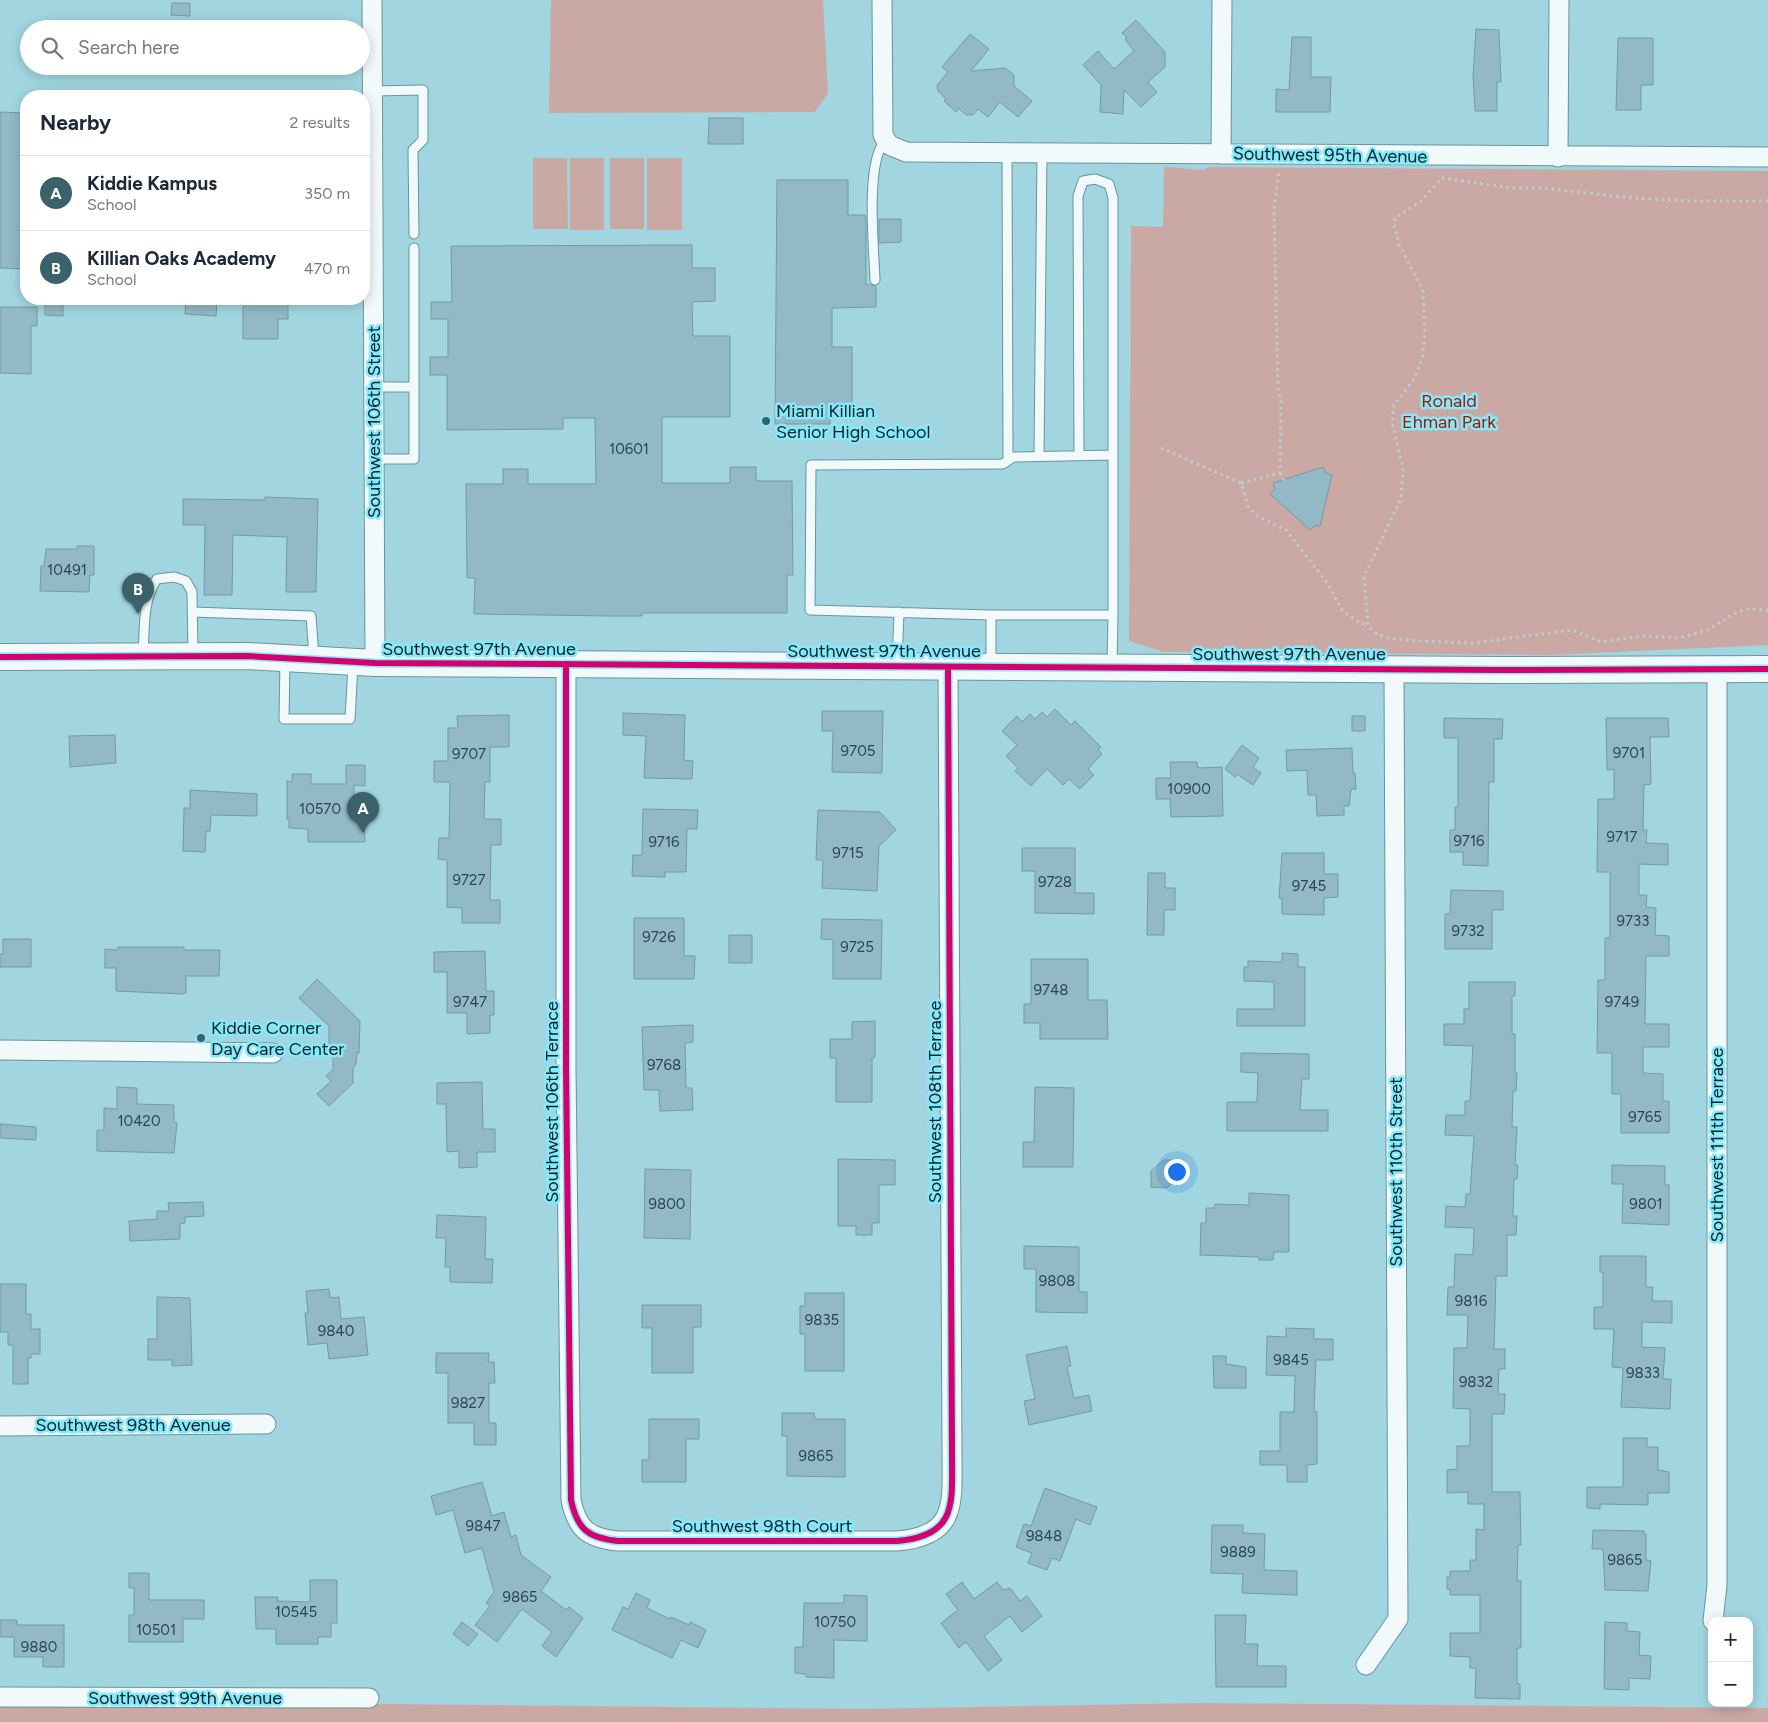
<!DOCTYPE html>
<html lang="en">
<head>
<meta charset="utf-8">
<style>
  :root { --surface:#fff; --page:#f2f2f3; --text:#1f2937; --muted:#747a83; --line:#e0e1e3; --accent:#3b626a }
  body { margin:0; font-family:Figtree,sans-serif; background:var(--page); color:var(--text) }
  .controls { position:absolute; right:15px; bottom:15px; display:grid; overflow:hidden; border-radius:10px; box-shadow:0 2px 12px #0003 }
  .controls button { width:45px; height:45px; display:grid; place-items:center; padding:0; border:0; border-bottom:1px solid var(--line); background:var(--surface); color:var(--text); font:25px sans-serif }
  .you { position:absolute; left:1176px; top:1171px; width:18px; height:18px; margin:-12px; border:4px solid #fff; border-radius:50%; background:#1a73e8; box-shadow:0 0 0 8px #1a73e833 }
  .badge { display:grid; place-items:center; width:32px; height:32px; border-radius:50%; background:var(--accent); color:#fff; font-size:16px; font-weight:700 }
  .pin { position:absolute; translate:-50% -41px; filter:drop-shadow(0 1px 2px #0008) }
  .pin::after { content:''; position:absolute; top:26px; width:18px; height:15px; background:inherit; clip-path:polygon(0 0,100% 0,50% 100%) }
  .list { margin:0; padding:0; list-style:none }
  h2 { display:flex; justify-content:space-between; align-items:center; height:65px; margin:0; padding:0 20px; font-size:21px }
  h2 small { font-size:16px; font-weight:400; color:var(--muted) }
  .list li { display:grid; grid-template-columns:32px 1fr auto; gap:15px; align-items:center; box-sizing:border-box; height:75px; padding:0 20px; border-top:1px solid var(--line) }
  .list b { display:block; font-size:19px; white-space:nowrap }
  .list p { margin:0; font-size:16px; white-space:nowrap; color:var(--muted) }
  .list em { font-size:16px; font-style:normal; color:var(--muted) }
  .icon { flex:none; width:28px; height:28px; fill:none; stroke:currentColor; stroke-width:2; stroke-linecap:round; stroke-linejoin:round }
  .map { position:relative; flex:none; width:1768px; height:1722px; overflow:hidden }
  .search { position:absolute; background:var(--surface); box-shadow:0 2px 12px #0003; left:20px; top:20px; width:350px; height:55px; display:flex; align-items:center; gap:12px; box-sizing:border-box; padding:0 18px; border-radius:28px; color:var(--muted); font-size:19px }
  .panel { position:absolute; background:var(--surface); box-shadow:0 2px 12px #0003; left:20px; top:90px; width:350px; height:215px; border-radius:20px }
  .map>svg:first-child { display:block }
  .green { fill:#caa8a3 }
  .building { fill:#92b9c5; stroke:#739ba6 }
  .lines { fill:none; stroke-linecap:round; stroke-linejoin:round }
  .lane-casing { stroke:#67959d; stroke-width:11 }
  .street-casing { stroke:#67959d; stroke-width:21 }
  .secondary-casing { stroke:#67959d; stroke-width:28 }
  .path { stroke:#bdced1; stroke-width:3; stroke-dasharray:2.5 4; stroke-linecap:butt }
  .lane { stroke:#f1f9fa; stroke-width:9 }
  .street { stroke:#f1f9fa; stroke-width:19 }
  .secondary { stroke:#f1f9fa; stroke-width:26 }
  .cycleway-casing { stroke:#87e8fa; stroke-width:9 }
  .cycleway { stroke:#d6006c; stroke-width:6 }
  .poi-dot { fill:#3b626a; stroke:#87e8fa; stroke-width:2 }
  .labels { text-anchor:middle; stroke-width:5; stroke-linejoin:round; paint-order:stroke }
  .number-label { font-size:15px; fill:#284951 }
  .street-label { font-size:18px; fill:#04242a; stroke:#87e8fa }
  .park-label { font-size:18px; fill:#a01a06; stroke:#87e8fa }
  .poi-label { font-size:18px; fill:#04242a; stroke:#87e8fa; text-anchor:start }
</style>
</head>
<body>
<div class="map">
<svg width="1768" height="1722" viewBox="0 0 1768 1722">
  <rect width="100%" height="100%" fill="#a1d6e0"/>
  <path class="green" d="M551 0H823L828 93 815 112 549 113Z
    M533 158H567L568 229H533Z
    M570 158H604V230H570Z
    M610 158H644V229H610Z
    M647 158H682V230H647Z
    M1164 167C1178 167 1191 170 1204 170L1208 167 1768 171V645L1551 655 1163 652 1129 641 1131 226 1163 227Z
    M0 1700 862 1709 1199 1703 1768 1708V1722H0Z"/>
  <path class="building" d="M172 3H190V16L171 15Z
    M1136 20 1165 52V67L1148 82 1157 92 1141 107 1124 90 1123 114 1100 112 1101 85 1083 65 1098 51 1114 69 1134 51 1125 39 1127 38 1122 33Z
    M1476 29 1499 30 1501 82H1497V111H1475L1473 77Z
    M970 34 989 49 971 71 1005 68 1014 75V86L1032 101 1018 117 1000 102 988 117 978 109 973 115H966L958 108 956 112 944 101 946 99 938 91 937 85 948 72 942 67Z
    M1292 37H1311V77H1331L1330 112H1276V89L1289 90Z
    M1618 38H1653V85H1641V110H1616Z
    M0 112 26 113V269L0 268Z
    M709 118H743V144H708Z
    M777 180H848V215H865L866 219V284L876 286V307L832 308V347H852V413H830V424H775Z
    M879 219H901V242L879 243Z
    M692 245V268H715V301L692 302 693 336H730V417H662V483H730V467H756V481H792L793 575H787V613H642V616H607L474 614 475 578H467L466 484H503V469H528V484H596L595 418H563V429L447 430V375H430V357H448V319H431V302H452L451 246Z
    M45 299H63V316L45 315Z
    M186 299 217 300 216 316 185 314Z
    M243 299H276V301H288V319H278V339H243Z
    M0 307H37V326H31V374L0 373Z
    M1323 467 1326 473 1332 475 1320 526H1314L1310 530 1270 494 1275 489 1273 483Z
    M265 497 318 499 316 592H286L287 537 233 535 232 595H204L205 525H183V499L265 500Z
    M77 546H94V575H90L89 592 40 591 41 566H44L46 549H77Z
    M1055 709 1071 725 1075 721 1101 747 1098 750 1102 754 1088 769 1094 775 1080 789 1069 779 1063 785 1047 769 1031 786 1015 771 1018 768 1006 756 1017 745 1002 731 1017 716 1022 722 1030 714 1035 719 1042 712 1047 717Z
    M822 711H883L882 773 832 772 833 731H822Z
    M623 713 685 715 684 760 693 761 692 779 644 778 646 736 623 735Z
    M509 715V747H490V782H485L484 819H501V845H491L490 900H500V923H462V908L447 907V860L438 859 439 838H449L450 782H434V761H448V728H458L457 716Z
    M1352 716H1365V731H1352Z
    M1444 718 1503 719 1502 739H1494V782H1489L1488 866 1463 865V852H1450V830H1455V807H1458V738H1444Z
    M1606 718H1668L1669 737H1650L1651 784 1644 785 1643 830H1647L1646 843 1668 844V865L1639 864V895H1647L1646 907 1656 908 1655 935 1669 936V956H1646L1645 1024H1669V1047H1643V1073L1663 1074V1101H1669V1133H1621V1094H1612V1053H1597L1598 980H1605V938H1610V872H1597L1598 799H1614V769L1607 770Z
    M115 735 116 763 70 767 69 736Z
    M1242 745 1259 758 1253 767 1261 773 1253 785 1237 774 1235 777 1225 769Z
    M1352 748 1353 773H1355L1356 789H1351L1349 806H1344V815L1317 816 1316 795H1308L1307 770 1287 771 1286 750Z
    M1170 762H1197L1198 768 1222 767 1223 816 1171 817 1170 799H1156V778H1171Z
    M346 765H365V786L354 785V820H364L365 842H308V829L289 828V819H287V781L292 782V774H311V784H346Z
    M190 790 257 794V816L211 815 210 831H206L205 852 183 851 184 808H190Z
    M643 809 698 810 697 829H687L686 872H665V877L632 876 633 855H642Z
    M818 810 880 812 896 830 879 846 877 891 822 888 823 860H816Z
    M1022 848H1075V893H1094V914L1035 913V871H1022Z
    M1282 853H1324V874H1338V897L1324 898V915L1282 914V899L1279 898Z
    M1148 873H1165V888H1175V910H1164V935H1147Z
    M1451 890 1503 891V910H1492V949H1445V914H1450Z
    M634 918H684V956H695L694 979H634Z
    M822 919 882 920 881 979H833V940L821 939Z
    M729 935H752V963H729Z
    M3 939H31V967H0V954H3Z
    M118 947H184V950H220L219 976H186V993L182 994 116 991V968H105V949L118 950Z
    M485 951 486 991H494V1015H490V1033L467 1034V1013H447V972H434V952Z
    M1282 953 1298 954V967H1305V1026H1237V1009H1274V982L1244 981V967H1248V961L1282 962Z
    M1031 959H1088V1000H1107L1108 1039H1040V1023H1024V1004H1031Z
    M317 979 360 1021 359 1053 357 1052 356 1064 353 1068V1083L329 1106 317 1094 331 1081 326 1076 333 1070V1052H329V1026L299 998Z
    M1469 982H1515V996H1512V1034H1515V1073H1517L1516 1091H1513L1512 1127H1517L1515 1165H1518L1517 1179H1514L1513 1216H1517L1516 1235H1507V1276H1496L1494 1349H1505V1369H1499L1498 1394H1505L1504 1414H1492V1492H1520L1521 1545H1518L1517 1581H1521V1648H1517V1684H1520V1699L1475 1698 1476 1668H1470V1657L1450 1656V1633H1480V1595H1450V1589H1447V1577H1450V1571H1470V1560H1476V1529L1484 1530V1504H1468V1492L1447 1493V1470L1457 1469V1446H1468L1470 1443V1409L1453 1408 1454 1348H1467L1468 1315H1447L1448 1287H1454L1455 1254 1473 1255 1474 1228 1445 1227 1446 1206 1465 1207 1466 1194H1470L1474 1136 1445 1135 1446 1115H1465V1101H1470L1473 1046 1444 1045V1024H1464V1009H1469Z
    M875 1021V1057L872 1058V1102H836V1058H830V1039H852V1022Z
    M693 1025V1042L685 1043 686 1088H692L693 1110 660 1111 659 1090H644L642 1027Z
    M1241 1053 1309 1054V1079H1302L1300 1110H1328V1131H1227V1102H1257L1258 1073 1241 1072Z
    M482 1082 483 1129H495V1152H477V1167L459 1168V1151L447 1152 446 1104H437V1083Z
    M117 1087 137 1088V1104L174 1105V1122L177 1123 174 1153 97 1151V1130H104V1108L117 1109Z
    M1035 1087 1074 1088 1073 1167H1023V1142H1034Z
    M0 1124 36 1127V1140L0 1138Z
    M838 1159 895 1160V1185H879V1223H872V1235H856V1226H838Z
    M1164 1160H1179V1176L1167 1188 1151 1187V1171Z
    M1612 1165 1665 1166V1185H1669V1225L1622 1223 1623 1184H1612Z
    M645 1169 691 1170 690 1239 644 1238Z
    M1249 1193 1289 1195V1252H1274L1273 1260H1259V1257L1200 1255 1201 1223H1206V1208H1214L1215 1204 1249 1205Z
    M203 1202 204 1216 185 1217V1223L180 1224V1239L130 1241 129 1221 157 1219V1211H169L168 1203Z
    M437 1215 486 1217 485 1259H493L492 1283 450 1282V1267H445L446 1238H436Z
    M1024 1246 1079 1247V1292H1087V1313L1036 1312V1269H1024Z
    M1600 1256H1646V1287H1653L1652 1301H1672V1323L1642 1322V1347L1665 1348 1663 1379H1671L1670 1409 1621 1407 1623 1368 1612 1367 1614 1329H1594V1307H1603V1272H1600Z
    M0 1284H26V1314H31V1329H40V1354H31V1358H28V1384H13V1345H8V1332H0Z
    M329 1289 330 1298 339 1297 341 1319 364 1317 368 1355 329 1359 327 1343 308 1345 305 1313H308L306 1291Z
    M805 1293H844V1371H805V1334H800V1306H805Z
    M157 1297 190 1298 192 1365 172 1366V1360H148V1339H157Z
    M642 1305H701V1327H693V1373H652V1328H642Z
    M1286 1328 1314 1329V1339H1333V1360H1316L1314 1412H1317V1464L1307 1465V1482H1287V1465H1260V1451H1280V1412H1294L1295 1376 1266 1375 1267 1336 1286 1337Z
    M1067 1346 1071 1366 1067 1367 1074 1398 1089 1395 1092 1411 1029 1425 1024 1401 1035 1399 1026 1355Z
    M436 1353H489L488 1362H494L495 1383H489V1423H496V1445H474V1423H448V1373H436Z
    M1213 1356H1226V1364L1246 1367V1388H1214Z
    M782 1413H814L815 1419H845V1477L787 1476V1436H782Z
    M649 1419H699V1439H686V1482H642V1460H649Z
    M1623 1438H1647V1447H1658V1470L1669 1472V1493H1648V1505L1600 1504V1509L1587 1508V1487H1623Z
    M482 1482 492 1516 504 1512 511 1537 516 1535 521 1555 551 1577 541 1591 566 1610 569 1607 583 1618 556 1657 542 1646 552 1632 522 1609 497 1642 475 1625 490 1606 486 1603 494 1592 482 1548 465 1553 453 1510 436 1515 431 1496Z
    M1045 1488 1097 1507 1090 1525 1076 1519 1060 1561 1053 1558 1051 1560 1047 1570 1028 1563 1032 1553 1016 1547 1024 1524 1031 1526Z
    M1212 1525H1243V1533L1265 1534 1264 1570 1297 1571V1595L1242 1593 1243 1574 1211 1573Z
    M1593 1530 1644 1531V1534H1646V1560L1651 1561 1648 1591 1605 1590 1603 1549H1592Z
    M129 1573H149V1600H204V1619H183V1642H129V1615H134V1588H129Z
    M310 1580H337V1623H331V1637H318V1644H276V1629H256L255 1597H278L277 1601 310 1602Z
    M962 1582 974 1599 997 1582 1003 1590 1010 1588 1020 1601 1027 1596 1042 1616 1022 1632 1010 1616 984 1636 1002 1660 988 1671 966 1642 959 1648 941 1623 958 1610 946 1594Z
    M636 1593 650 1600 647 1608 670 1619 671 1617 689 1625 690 1622 706 1630 698 1648 681 1640 672 1658 612 1630 623 1607 628 1609Z
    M844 1595 867 1596V1641L834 1640V1678L806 1677V1674L795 1673V1647H803L804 1603H844Z
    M1215 1615H1246L1245 1644H1258L1257 1666H1286V1687H1216Z
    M0 1620H17V1625H64V1667H43V1657H14V1637H0Z
    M462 1622 478 1634 468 1646 453 1634Z
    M1605 1622 1627 1623V1631L1640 1632 1639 1655 1651 1656 1650 1679 1629 1678V1690L1604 1689Z"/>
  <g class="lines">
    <defs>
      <path id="lane" d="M372 91 423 90V140L413 150 414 234
        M1007 152 1008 460
        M875 280C874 250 865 162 885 141
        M374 387H414V248
        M1039 456 1042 152
        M1079 456 1078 196 1083 181 1095 179 1109 184 1113 198V455
        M375 459H414V387
        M193 612 311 616 314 657
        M991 615 810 610 811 465 1003 464 1013 457 1113 455V615
        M143 653C145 629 142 600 157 579L174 577 186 581 192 592 193 655
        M285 660 284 719H350L353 665
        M897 664 899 612
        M991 665V615H1113L1112 665"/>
      <path id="street" d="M372 0 375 663
        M882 0 883 135 889 145 906 152 1768 157
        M1221 154 1222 0
        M1558 157 1559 0
        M566 664V1068L571 1500C577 1529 588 1538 618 1541H897C958 1536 952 1503 952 1453L948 667
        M0 1050 273 1053
        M0 1426 266 1424
        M1713 1621 1717 1585V669
        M1366 1665 1398 1619 1394 669
        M0 1697 369 1698"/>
      <path id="secondary" d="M0 657 247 656 375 663 1498 670 1768 669"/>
    </defs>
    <use href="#lane" class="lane-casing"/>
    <use href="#street" class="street-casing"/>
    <use href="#secondary" class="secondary-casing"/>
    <path class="path" d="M1768 201H1692L1633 198 1542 188H1511L1442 178 1421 201 1395 218 1394 224 1399 244 1423 291 1425 336 1422 360 1413 381 1394 405 1392 422 1403 468 1401 499 1364 576 1368 626 1377 634 1388 638 1419 641 1473 643 1572 630 1601 642 1644 636 1679 638 1708 630 1733 614 1745 609 1768 610
      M1161 448 1241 483 1248 506 1257 516 1286 530 1328 584 1341 609 1357 621 1368 626
      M1280 473 1284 480
      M1241 483 1280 473 1281 400 1278 388 1274 208 1279 170"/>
    <use href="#lane" class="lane"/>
    <use href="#street" class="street"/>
    <use href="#secondary" class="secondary"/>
    <defs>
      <path id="cycleway" d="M0 657 247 656 375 663 1498 670 1768 669
        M566 664V1068L571 1500C577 1529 588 1538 618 1541H897C958 1536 952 1503 952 1453L948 667"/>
    </defs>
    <use href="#cycleway" class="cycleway-casing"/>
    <use href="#cycleway" class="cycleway"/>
  </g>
  <g class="poi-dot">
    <circle cx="766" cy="421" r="5"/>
    <circle cx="201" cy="1038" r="5"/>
  </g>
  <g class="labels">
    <g class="number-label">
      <text x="629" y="454">10601</text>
      <text x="67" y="575">10491</text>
      <text x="858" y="756">9705</text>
      <text x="1629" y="758">9701</text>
      <text x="469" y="759">9707</text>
      <text x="1189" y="794">10900</text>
      <text x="320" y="814">10570</text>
      <text x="1622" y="842">9717</text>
      <text x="1469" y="846">9716</text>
      <text x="664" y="847">9716</text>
      <text x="848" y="858">9715</text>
      <text x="469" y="885">9727</text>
      <text x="1055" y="887">9728</text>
      <text x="1309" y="891">9745</text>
      <text x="1633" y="926">9733</text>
      <text x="1468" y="936">9732</text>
      <text x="659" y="942">9726</text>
      <text x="857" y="952">9725</text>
      <text x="1051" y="995">9748</text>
      <text x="470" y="1007">9747</text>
      <text x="1622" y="1007">9749</text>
      <text x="664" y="1070">9768</text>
      <text x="1645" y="1122">9765</text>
      <text x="139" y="1126">10420</text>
      <text x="667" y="1209">9800</text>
      <text x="1646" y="1209">9801</text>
      <text x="1057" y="1286">9808</text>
      <text x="1471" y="1306">9816</text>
      <text x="822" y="1325">9835</text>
      <text x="336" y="1336">9840</text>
      <text x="1291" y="1365">9845</text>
      <text x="1643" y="1378">9833</text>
      <text x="1476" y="1387">9832</text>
      <text x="468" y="1408">9827</text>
      <text x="816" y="1461">9865</text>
      <text x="483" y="1531">9847</text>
      <text x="1044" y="1541">9848</text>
      <text x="1238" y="1557">9889</text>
      <text x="1625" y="1565">9865</text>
      <text x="520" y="1602">9865</text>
      <text x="296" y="1617">10545</text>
      <text x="835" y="1627">10750</text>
      <text x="156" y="1635">10501</text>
      <text x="39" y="1652">9880</text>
    </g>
    <g class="street-label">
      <text transform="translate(1330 155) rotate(1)" y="6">Southwest 95th Avenue</text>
      <text transform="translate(374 422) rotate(-90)" y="6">Southwest 106th Street</text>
      <text x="479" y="655">Southwest 97th Avenue</text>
      <text x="884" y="657">Southwest 97th Avenue</text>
      <text x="1289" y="660">Southwest 97th Avenue</text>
      <text transform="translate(552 1102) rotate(-90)" y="6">Southwest 106th Terrace</text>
      <text transform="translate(935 1102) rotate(-90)" y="6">Southwest 108th Terrace</text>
      <text transform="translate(1717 1145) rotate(-90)" y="6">Southwest 111th Terrace</text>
      <text transform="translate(1396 1172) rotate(-90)" y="6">Southwest 110th Street</text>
      <text x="133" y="1431">Southwest 98th Avenue</text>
      <text x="762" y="1532">Southwest 98th Court</text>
      <text x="185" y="1704">Southwest 99th Avenue</text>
    </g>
    <g class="park-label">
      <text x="1449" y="407">Ronald<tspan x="1449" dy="21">Ehman Park</tspan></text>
    </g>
    <g class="poi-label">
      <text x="776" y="417">Miami Killian<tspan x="776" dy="21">Senior High School</tspan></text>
      <text x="211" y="1034">Kiddie Corner<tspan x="211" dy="21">Day Care Center</tspan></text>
    </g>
  </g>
</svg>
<div class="controls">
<button>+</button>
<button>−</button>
</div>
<div class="you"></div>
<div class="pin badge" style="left:363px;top:833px">A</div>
<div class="pin badge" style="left:138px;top:614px">B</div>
<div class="search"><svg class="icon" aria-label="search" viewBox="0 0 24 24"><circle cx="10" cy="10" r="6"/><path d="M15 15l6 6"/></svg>Search here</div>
<section class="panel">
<h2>Nearby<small>2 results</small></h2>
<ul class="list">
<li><span class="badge">A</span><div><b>Kiddie Kampus</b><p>School</p></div><em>350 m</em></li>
<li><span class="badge">B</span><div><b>Killian Oaks Academy</b><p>School</p></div><em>470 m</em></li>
</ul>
</section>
</div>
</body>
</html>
